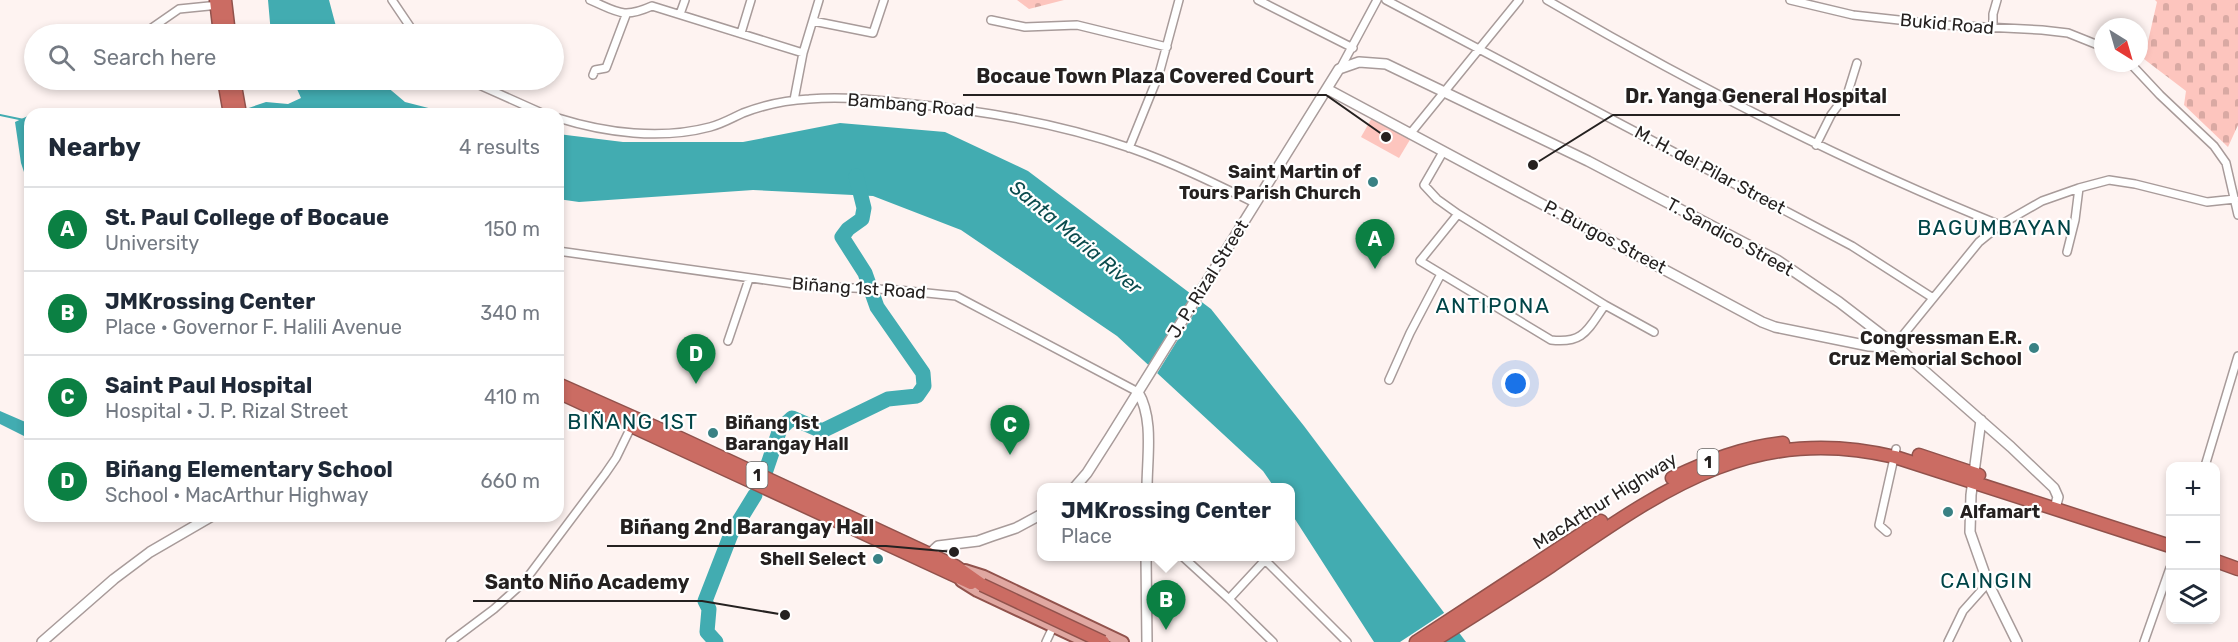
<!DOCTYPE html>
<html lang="en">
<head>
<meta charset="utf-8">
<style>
  :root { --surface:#fff; --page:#f2f2f3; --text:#1f2937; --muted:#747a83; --line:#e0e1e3; --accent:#0b8043 }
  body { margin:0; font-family:Rubik,sans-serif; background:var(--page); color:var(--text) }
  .controls { position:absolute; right:18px; bottom:18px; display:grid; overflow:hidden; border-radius:12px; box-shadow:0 3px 9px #0003 }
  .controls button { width:54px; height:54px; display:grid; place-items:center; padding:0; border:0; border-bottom:2px solid var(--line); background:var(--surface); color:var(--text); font:30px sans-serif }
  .compass { position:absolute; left:2094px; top:18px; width:54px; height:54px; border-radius:50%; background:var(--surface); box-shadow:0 3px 9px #0003; rotate:143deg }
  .you { position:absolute; left:1516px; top:384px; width:21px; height:21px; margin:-15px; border:4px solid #fff; border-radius:50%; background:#1a73e8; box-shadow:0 0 0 9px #1a73e833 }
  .badge { display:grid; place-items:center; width:39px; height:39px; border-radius:50%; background:var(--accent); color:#fff; font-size:20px; font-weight:700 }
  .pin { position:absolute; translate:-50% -50px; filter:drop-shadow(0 2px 3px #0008) }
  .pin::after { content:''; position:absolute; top:32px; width:21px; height:18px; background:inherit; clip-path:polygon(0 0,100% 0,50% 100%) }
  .popup { position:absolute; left:1037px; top:483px; width:258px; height:78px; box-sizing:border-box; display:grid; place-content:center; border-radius:12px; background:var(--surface); filter:drop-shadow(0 2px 4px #0005); font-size:20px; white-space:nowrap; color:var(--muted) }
  .popup b { font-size:22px; color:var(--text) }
  .popup::after { content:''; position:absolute; left:50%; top:100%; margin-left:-12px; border:12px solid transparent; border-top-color:var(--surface) }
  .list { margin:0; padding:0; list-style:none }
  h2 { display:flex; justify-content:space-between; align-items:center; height:78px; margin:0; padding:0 24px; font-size:26px }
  h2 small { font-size:20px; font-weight:400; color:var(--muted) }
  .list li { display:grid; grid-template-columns:39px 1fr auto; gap:18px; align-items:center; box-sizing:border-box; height:84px; padding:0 24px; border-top:2px solid var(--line) }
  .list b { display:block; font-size:22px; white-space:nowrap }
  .list p { margin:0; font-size:20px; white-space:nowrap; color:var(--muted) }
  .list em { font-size:20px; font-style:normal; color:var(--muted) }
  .icon { flex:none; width:33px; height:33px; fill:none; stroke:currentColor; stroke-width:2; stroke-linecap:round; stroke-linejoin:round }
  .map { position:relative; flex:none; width:2238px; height:642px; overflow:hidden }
  .search { position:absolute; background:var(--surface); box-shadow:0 3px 9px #0003; left:24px; top:24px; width:540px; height:66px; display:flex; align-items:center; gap:15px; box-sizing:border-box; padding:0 21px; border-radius:33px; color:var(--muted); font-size:22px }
  .panel { position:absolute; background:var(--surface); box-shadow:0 3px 9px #0003; left:24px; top:108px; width:540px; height:414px; border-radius:18px }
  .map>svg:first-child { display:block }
  .cemetery { fill:url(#cemetery-stones) }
  .garden { fill:#fdc5be }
  .water { fill:#42acb1 }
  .pier { fill:#fef3f1 }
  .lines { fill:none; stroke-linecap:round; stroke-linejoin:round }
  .stream { stroke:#42acb1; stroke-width:2 }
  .river { stroke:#42acb1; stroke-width:15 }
  .street-casing { stroke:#a89b9a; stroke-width:10 }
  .secondary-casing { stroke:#a89b9a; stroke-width:12 }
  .primary-casing { stroke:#91524c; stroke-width:14 }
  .highway-casing { stroke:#91524c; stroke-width:15 }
  .street { stroke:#fff; stroke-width:7 }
  .secondary { stroke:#fff; stroke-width:9 }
  .primary { stroke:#e0a7a1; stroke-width:10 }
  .highway { stroke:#cb6c63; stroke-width:12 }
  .highway-bridge-casing { stroke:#91524c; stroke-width:15; stroke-linecap:butt }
  .highway-bridge { stroke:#cb6c63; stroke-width:12 }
  .poi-dot { fill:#398184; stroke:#fff; stroke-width:2 }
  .labels { text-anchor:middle; stroke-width:4.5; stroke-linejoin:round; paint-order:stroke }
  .shield { fill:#fff; stroke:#666463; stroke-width:1.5 }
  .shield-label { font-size:16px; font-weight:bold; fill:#252120 }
  .street-label { font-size:18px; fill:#252120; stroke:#fff }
  .poi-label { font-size:18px; font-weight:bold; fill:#252120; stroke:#fff; text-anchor:end }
  .water-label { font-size:20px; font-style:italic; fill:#0b4c4e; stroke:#fff }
  .quarter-label { font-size:21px; letter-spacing:1.5px; fill:#004447; stroke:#fff }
  .leader { fill:none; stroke:#252120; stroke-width:2 }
  .callout-dot { fill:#252120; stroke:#fff; stroke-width:2 }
  .callout-label { font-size:20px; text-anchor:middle; font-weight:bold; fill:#252120; stroke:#fff; stroke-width:4.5; stroke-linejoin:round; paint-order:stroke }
</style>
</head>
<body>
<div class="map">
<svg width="2238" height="642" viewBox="0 0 2238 642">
  <defs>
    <pattern id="cemetery-stones" width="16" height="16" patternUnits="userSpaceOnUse" patternTransform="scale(1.5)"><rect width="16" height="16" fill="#fdc5be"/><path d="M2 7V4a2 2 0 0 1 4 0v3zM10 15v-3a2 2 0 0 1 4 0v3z" fill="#d9a9a3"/></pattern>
  </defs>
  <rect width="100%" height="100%" fill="#fef3f1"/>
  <path class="cemetery" d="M1017 0H1064L1029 9Z
    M2155 0H2238V125L2228 147 2184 105 2186 91 2144 59 2157 2Z"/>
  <path class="garden" d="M1373 116 1411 138 1399 158 1361 137Z"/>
  <path class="water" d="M268 0H329L338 34H271Z
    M293 80H379L405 102 452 114H231L266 102 288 104 301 98Z
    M30 115V190L21 163 15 122Z
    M840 123 945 132 1028 171 1211 309 1304 426 1466 642H1374L1291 513 1290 488 1274 487 1263 471 1117 336 961 230 873 196 753 190 579 202 558 199V134L623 142H743Z
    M0 411 30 424V439L0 424Z"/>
  <path class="pier" d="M1194 292 1203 299 1156 375 1147 367Z
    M1447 611 1460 629 1440 642H1400Z"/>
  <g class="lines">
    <path class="stream" d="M0 115 24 120"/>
    <path class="river" d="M765 473 780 429 792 418 822 431 888 399 917 396 924 386 923 373 877 307 865 273 842 237 848 229 862 219 864 208 856 176
      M716 642 707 632 709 609 705 601 731 534 755 495"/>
    <defs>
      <path id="street" d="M392 0 415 34
        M590 0C618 12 623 19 652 6L803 53
        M1258 0 1353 48
        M1386 0 1852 246 1933 298
        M1547 0C1693 85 1843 162 2000 225
        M1790 0 1853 15 1945 25 2042 30 2068 33 2103 47
        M680 14 685 0
        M991 20 1025 27 1077 25 1167 47
        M813 21 873 33 884 0
        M1993 28V14L1997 0
        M741 33 751 0
        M143 34 179 9 219 5
        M2130 63 2160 95 2214 146 2226 163 2238 215
        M1340 69 1377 0
        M593 75 595 70 606 68 626 15
        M468 80 544 114
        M794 100 803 53 819 0
        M558 118C606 133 661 140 710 127 722 124 732 118 743 113 764 105 788 100 809 99 844 96 879 100 913 104 986 111 1061 124 1130 148 1173 163 1214 183 1255 203
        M1410 134 1519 0
        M1816 145 1831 115 1848 92 1857 63
        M1129 148 1159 74 1179 0
        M1443 152 1424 185 1437 199 1458 214 1605 305 1654 332
        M1458 214 1420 261 1551 340C1584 344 1588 329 1605 305
        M558 251 808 286 898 290 956 296 1138 392
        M2067 252 2075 220 2079 188
        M728 341 749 279
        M1895 345 1979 242 2000 225 2042 201 2079 188 2109 180 2135 184 2207 202 2235 199
        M1389 380 1410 333 1441 274
        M2205 466 2238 356
        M1887 532 1879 525 1896 449
        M1182 556 1229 599 1273 642
        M1265 560 1347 642
        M1229 599 1267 558
        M450 642 494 609 524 582 605 474 616 458 633 423
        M1046 642 1053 627
        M1948 642 1963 611 1988 583
        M2144 642 2170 568"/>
      <path id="secondary" d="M1327 89 1762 322 1775 327 1869 346 1884 347 1895 345
        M1138 392C1154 419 1147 457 1147 488
        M1981 420 1971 495 1970 532 1988 583 2017 642
        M1074 488 1087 473 1110 437 1339 69 1359 62 1386 64 1588 161 1777 260 1839 302 1895 345 2011 447 2054 488 2058 497 2055 508
        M1146 556 1147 642
        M926 557 938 546 978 541 992 536 1016 528 1042 514
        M42 642 114 579 150 552 212 516"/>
      <path id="primary" d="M965 570 984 576 1123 642
        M961 581 977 591 1086 642"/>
      <path id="highway" d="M216 0 220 34
        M225 0 229 34
        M224 80 230 114
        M234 80 240 114
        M558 384 682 439 955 566 982 585
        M562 394 971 583
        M1919 455 1979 475
        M1672 478C1708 461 1743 447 1783 443
        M2216 561 2238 569
        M1416 642 1601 521
        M1432 642C1471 617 1512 592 1551 566 1662 490 1752 423 1895 457L2170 546"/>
    </defs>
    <use href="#street" class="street-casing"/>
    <use href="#secondary" class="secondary-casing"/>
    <use href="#primary" class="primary-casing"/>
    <use href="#highway" class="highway-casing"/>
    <use href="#street" class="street"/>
    <use href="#secondary" class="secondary"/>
    <use href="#primary" class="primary"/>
    <use href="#highway" class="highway"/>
    <defs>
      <path id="highway-bridge" d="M982 585 1103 642"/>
    </defs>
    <use href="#highway-bridge" class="highway-bridge-casing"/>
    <use href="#highway-bridge" class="highway-bridge"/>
  </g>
  <g class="poi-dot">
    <circle cx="1373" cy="182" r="6"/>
    <circle cx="2034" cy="348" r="6"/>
    <circle cx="713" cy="433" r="6"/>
    <circle cx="1948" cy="512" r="6"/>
    <circle cx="878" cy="559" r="6"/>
  </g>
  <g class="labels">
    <g class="shield">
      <rect x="1697.5" y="449" width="21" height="26" rx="4.5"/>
      <rect x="746.5" y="462" width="21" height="26" rx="4.5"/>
    </g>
    <g class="shield-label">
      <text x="1708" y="468">1</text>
      <text x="757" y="481">1</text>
    </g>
    <g class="street-label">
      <text transform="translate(1947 24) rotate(5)" y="6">Bukid Road</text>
      <text transform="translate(911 105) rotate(5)" y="6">Bambang Road</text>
      <text transform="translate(1710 170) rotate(28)" y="6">M. H. del Pilar Street</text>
      <text transform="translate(1605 237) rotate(28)" y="6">P. Burgos Street</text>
      <text transform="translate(1730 237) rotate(29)" y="6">T. Sandico Street</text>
      <text transform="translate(1208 279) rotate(-58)" y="6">J. P. Rizal Street</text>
      <text transform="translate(859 288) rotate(4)" y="6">Biñang 1st Road</text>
      <text transform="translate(1605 501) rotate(-32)" y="6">MacArthur Highway</text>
    </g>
    <g class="poi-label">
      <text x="1361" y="178">Saint Martin of<tspan x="1361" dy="21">Tours Parish Church</tspan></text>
      <text x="2022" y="344">Congressman E.R.<tspan x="2022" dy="21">Cruz Memorial School</tspan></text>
      <text x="725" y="429" text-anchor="start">Biñang 1st<tspan x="725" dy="21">Barangay Hall</tspan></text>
      <text x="1960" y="518" text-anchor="start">Alfamart</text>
      <text x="866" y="565">Shell Select</text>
    </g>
    <g class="water-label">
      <text transform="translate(1076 237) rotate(40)" y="7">Santa Maria River</text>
    </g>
    <g class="quarter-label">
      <text x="1995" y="235">BAGUMBAYAN</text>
      <text x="1493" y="313">ANTIPONA</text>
      <text x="633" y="429">BIÑANG 1ST</text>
      <text x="1987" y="588">CAINGIN</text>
    </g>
  </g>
  <path class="leader" d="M1386 137L1326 95H963M1533 165L1613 115H1900M954 552L886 546H607M785 615L702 601H473"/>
  <g class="callout-dot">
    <circle cx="1386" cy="137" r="6"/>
    <circle cx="1533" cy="165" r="6"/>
    <circle cx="954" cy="552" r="6"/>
    <circle cx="785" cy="615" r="6"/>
  </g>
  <g class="callout-label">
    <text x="1145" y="83">Bocaue Town Plaza Covered Court</text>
    <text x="1756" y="103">Dr. Yanga General Hospital</text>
    <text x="747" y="534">Biñang 2nd Barangay Hall</text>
    <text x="587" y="589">Santo Niño Academy</text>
  </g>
</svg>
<div class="controls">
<button>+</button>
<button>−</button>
<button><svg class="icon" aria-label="layers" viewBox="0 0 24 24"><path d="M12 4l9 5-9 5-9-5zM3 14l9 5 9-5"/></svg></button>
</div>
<svg class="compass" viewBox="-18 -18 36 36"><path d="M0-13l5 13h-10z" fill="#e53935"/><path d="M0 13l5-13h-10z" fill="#747a83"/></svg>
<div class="you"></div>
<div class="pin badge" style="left:1375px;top:269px">A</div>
<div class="pin badge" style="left:1166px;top:630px">B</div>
<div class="popup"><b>JMKrossing Center</b>Place</div>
<div class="pin badge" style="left:1010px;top:455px">C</div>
<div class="pin badge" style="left:696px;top:384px">D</div>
<div class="search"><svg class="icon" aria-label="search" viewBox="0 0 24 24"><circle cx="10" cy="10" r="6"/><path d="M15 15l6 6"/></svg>Search here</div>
<section class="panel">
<h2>Nearby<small>4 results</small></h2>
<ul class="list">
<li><span class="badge">A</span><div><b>St. Paul College of Bocaue</b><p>University</p></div><em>150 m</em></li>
<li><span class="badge">B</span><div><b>JMKrossing Center</b><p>Place · Governor F. Halili Avenue</p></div><em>340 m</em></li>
<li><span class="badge">C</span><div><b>Saint Paul Hospital</b><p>Hospital · J. P. Rizal Street</p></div><em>410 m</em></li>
<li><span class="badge">D</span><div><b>Biñang Elementary School</b><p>School · MacArthur Highway</p></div><em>660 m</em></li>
</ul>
</section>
</div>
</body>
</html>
